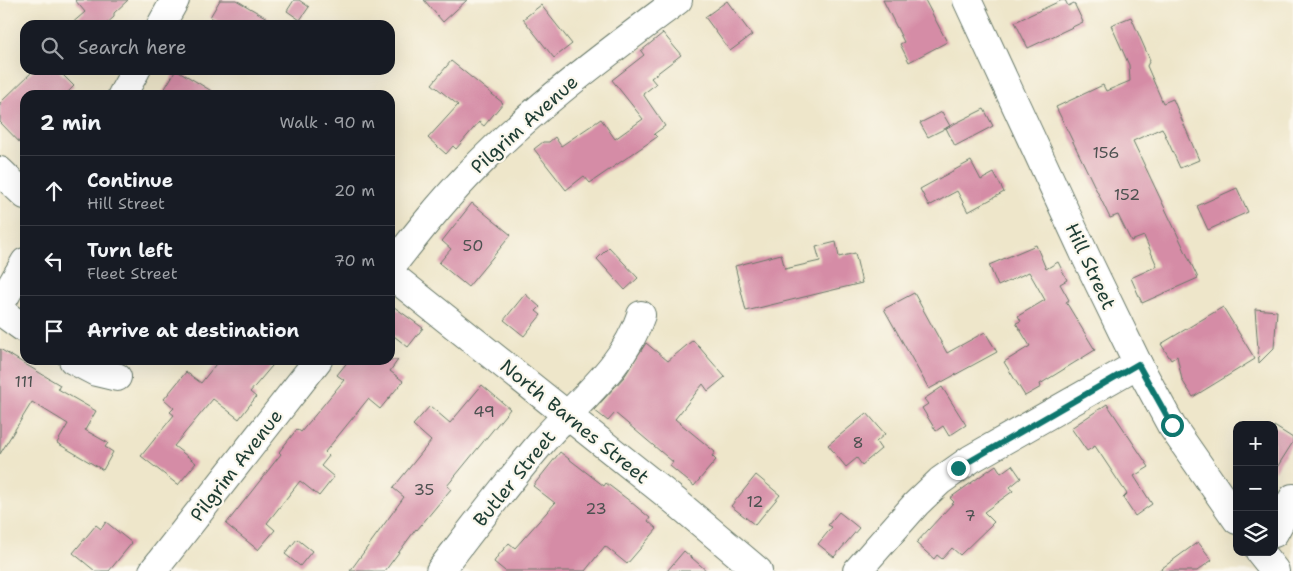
<!DOCTYPE html>
<meta charset="utf-8">
<style>
:root{--surface:#171b24;--page:#242831;--text:#f1f3f6;--muted:#9ea1a6;--line:#363941}
body{margin:0;font-family:"Shantell Sans",sans-serif;background:var(--page);color:var(--text)}
.controls{position:absolute;right:15px;bottom:15px;display:grid;overflow:hidden;border-radius:10px;box-shadow:0 5px 20px #0002}
.controls button{width:45px;height:45px;display:grid;place-items:center;padding:0;border:0;border-bottom:1px solid var(--line);background:var(--surface);color:var(--text);font:25px sans-serif}
.stop{position:absolute;width:15px;height:15px;margin:-11px;border:4px solid #0f766e;border-radius:50%;background:#fff}
.stop.end{background:#0f766e;border-color:#fff;box-shadow:0 1px 5px #0008}
.list{margin:0;padding:0;list-style:none}
h2{display:flex;justify-content:space-between;align-items:center;height:65px;margin:0;padding:0 20px;font-size:21px}
h2 small{font-size:16px;font-weight:400;color:var(--muted)}
.list li{display:grid;grid-template-columns:32px 1fr auto;gap:15px;align-items:center;box-sizing:border-box;height:70px;padding:0 20px;border-top:1px solid var(--line)}
.list b{display:block;font-size:19px;white-space:nowrap}
.list p{margin:0;font-size:16px;white-space:nowrap;color:var(--muted)}
.list em{font-size:16px;font-style:normal;color:var(--muted)}
.icon{flex:none;width:28px;height:28px;fill:none;stroke:currentColor;stroke-width:2;stroke-linecap:round;stroke-linejoin:round}
.map{position:relative;flex:none;width:1293px;height:571px;overflow:hidden}
.search{position:absolute;background:var(--surface);box-shadow:0 5px 20px #0002;left:20px;top:20px;width:375px;height:55px;display:flex;align-items:center;gap:12px;box-sizing:border-box;padding:0 18px;border-radius:15px;color:var(--muted);font-size:19px}
.panel{position:absolute;background:var(--surface);box-shadow:0 5px 20px #0002;left:20px;top:90px;width:375px;height:275px;border-radius:15px}
.map>svg:first-child{display:block}
</style>
<div class="map">
<svg width="1293" height="571" viewBox="0 0 1293 571">
<rect width="100%" height="100%" fill="#fbf7ec"/>
<filter id="ink" filterUnits="userSpaceOnUse"><feTurbulence type="fractalNoise" baseFrequency=".02" numOctaves="2"/><feDisplacementMap in="SourceGraphic" scale="10" xChannelSelector="R" yChannelSelector="G"/><feConvolveMatrix kernelMatrix="1 2 1 2 8 2 1 2 1" color-interpolation-filters="sRGB"/></filter>
<filter id="wash" filterUnits="userSpaceOnUse"><feTurbulence type="fractalNoise" baseFrequency=".0096" numOctaves="4" result="noise"/><feDisplacementMap in="SourceGraphic" scale="20" xChannelSelector="R" yChannelSelector="G"/><feGaussianBlur stdDeviation="1.12" result="paint"/><feColorMatrix in="noise" values="0 0 0 0 0 0 0 0 0 0 0 0 0 0 0 0 0 1.4 0 .05"/><feComposite in="paint" operator="in"/></filter>
<g filter="url(#wash)">
<rect width="100%" height="100%" fill="#eee6ca"/>
<g id="blocks">
<g fill="#d58ca6">
<path d="M75 0H128L114 13V17L105 25H70L85 12Z"/>
<path d="M220 0H236L279 25H224L210 17Z"/>
<path d="M294 0H299L309 7 300 20 287 11Z"/>
<path d="M424 0H467L443 22Z"/>
<path d="M883 0H925L947 42 909 62 900 44 904 42Z"/>
<path d="M1062 0H1065L1068 6 1074 3 1083 22 1028 48 1015 22Z"/>
<path d="M727 1 752 35 730 51 705 17Z"/>
<path d="M541 5 572 44 554 58 523 19Z"/>
<path d="M1131 17 1150 60 1147 66 1163 103 1173 99 1199 160 1180 168 1162 128 1133 141 1198 278 1142 303 1131 278 1157 266 1144 236 1131 241 1118 215 1110 218 1056 107 1103 85 1106 91 1130 81 1129 65 1111 25Z"/>
<path d="M663 33 681 55 651 78 656 84 643 94 665 126 654 134 657 137 590 183 584 176 566 190 534 149 543 142H549L555 137 561 146 601 119 615 139 643 119 612 80 644 55 641 51Z"/>
<path d="M451 61 503 103 484 126 479 122 456 149 453 146 446 154 428 138 458 105 432 84Z"/>
<path d="M34 70H58L74 86 65 95H25V148L0 122V103Z"/>
<path d="M176 70H177L218 95H161Z"/>
<path d="M984 109 993 126 955 146 946 128Z"/>
<path d="M942 112 950 126 928 137 920 123Z"/>
<path d="M971 161 981 180 994 173 1004 192 968 212 957 191 929 206 920 189Z"/>
<path d="M1237 188 1248 212 1208 230 1197 206Z"/>
<path d="M472 203 511 235 468 287 439 263 451 249 442 241Z"/>
<path d="M836 242 839 257 855 253 862 283 746 311 735 266 781 254 785 269 820 261 816 247Z"/>
<path d="M1036 245 1046 269 1058 262 1067 280 1060 284 1069 300 1066 302 1095 350 1040 384 1041 387 1025 396 1004 362 1030 346 1016 323 1021 321 1018 316 1045 300 1029 272 998 286 989 265Z"/>
<path d="M609 247 638 278 625 290 597 259Z"/>
<path d="M914 293 947 353 985 332 997 352 929 389 884 309Z"/>
<path d="M525 294 540 307 536 311 541 315 524 336 504 320Z"/>
<path d="M390 304 423 328 408 347 390 333Z"/>
<path d="M1223 307 1255 359 1193 397 1182 380 1177 356 1171 360 1161 344Z"/>
<path d="M1255 309 1277 311 1274 348 1259 363Z"/>
<path d="M693 340 725 377 708 391 703 384 675 419 715 452 712 456 716 460 694 486 670 466 673 462 615 413 608 421 594 410 624 377 646 343 668 361Z"/>
<path d="M0 349 60 385 58 389 96 411 85 430 108 443 105 447 113 452 103 470 57 443 68 424 32 402 0 454Z"/>
<path d="M219 360H277L250 392 256 397 239 419 213 399 174 446 196 463 178 485 141 456 174 415 170 412 174 408 164 399 186 372 201 383Z"/>
<path d="M349 360H398L390 371 403 381 380 409 368 399 325 452 329 456 321 466 334 477 319 496 300 481 267 523 275 530 258 550 226 524 281 454 279 452 297 429 301 432 344 380 337 375Z"/>
<path d="M482 385 510 409 447 486 451 489 417 530 416 529 385 571H350L404 497 393 488 431 441 413 425 430 406 450 423Z"/>
<path d="M942 387 966 425 949 436 943 426 936 431 922 408 928 404 924 399Z"/>
<path d="M1107 404 1149 467 1134 476 1152 504 1135 516 1123 498 1127 494 1095 446 1087 451 1071 428Z"/>
<path d="M867 413 885 434 876 442 881 449 862 465 857 458 846 467 828 445Z"/>
<path d="M1274 426 1293 438V442L1274 472Z"/>
<path d="M560 452 604 486 606 483 631 502 650 518 648 521 657 529 627 564 605 546 585 571H505L494 562 497 557 509 543 515 548 555 503 533 486Z"/>
<path d="M996 465 1001 473 1012 465 1021 478 1010 487 1013 491 984 512 994 522 960 555 952 548 942 559 937 555 934 559 916 543 954 502 950 498Z"/>
<path d="M756 475 780 495 755 525 731 506Z"/>
<path d="M839 512 859 528 834 557 818 544 832 527 828 525Z"/>
<path d="M106 522 132 543 109 571H95L73 553 96 525 101 529Z"/>
<path d="M297 539 312 551 300 566 285 554Z"/>
<path d="M1198 542 1212 560 1197 571H1158Z"/>
<path d="M684 551 707 571H667Z"/>
</g>
</g>
</g>
<g filter="url(#ink)">
<use href="#blocks" fill-opacity="0" stroke="#677868" stroke-width="1"/>
<g fill="none" stroke-linecap="round" stroke-linejoin="round">
<defs>
<g id="minor">
<path d="M967 0 1087 259 1138 364 1171 425 1237 520"/>
<path d="M161 25 175 0"/>
<path d="M122 95 136 70"/>
<path d="M0 171 25 195"/>
<path d="M390 268C415 236 440 204 468 175 531 109 605 55 678 0"/>
<path d="M390 274 675 501 758 571"/>
<path d="M0 305 25 262"/>
<path d="M0 311 25 329"/>
<path d="M73 360 96 372 117 377"/>
<path d="M1274 533 1293 498"/>
<path d="M1260 552 1275 571"/>
<path d="M153 571 318 360"/>
<path d="M440 571C473 528 506 484 541 443 576 402 624 368 641 315"/>
<path d="M857 571 916 504 940 481 971 459 1138 364"/>
</g>
</defs>
<use href="#minor" stroke="#677868" stroke-width="30"/>
<use href="#minor" stroke="#fff" stroke-width="28"/>
</g>
</g>
<g fill="none" stroke-linecap="round" stroke-linejoin="round" filter="url(#ink)">
<path stroke="#0f766e" stroke-width="6" d="M958 468 1138 364 1172 425"/>
</g>
<g text-anchor="middle" stroke-width="4.5" stroke-linejoin="round" paint-order="stroke">
<g font-size="16" fill="#4c5150">
<text x="1106" y="158">156</text>
<text x="1127" y="200">152</text>
<text x="473" y="251">50</text>
<text x="24" y="387">111</text>
<text x="484" y="417">49</text>
<text x="858" y="448">8</text>
<text x="424" y="495">35</text>
<text x="755" y="507">12</text>
<text x="596" y="514">23</text>
<text x="970" y="521">7</text>
</g>
<g font-size="19" fill="#1f3d34" stroke="#fbf7ec">
<text transform="translate(524 124) rotate(-42)" y="7">Pilgrim Avenue</text>
<text transform="translate(1091 266) rotate(65)" y="7">Hill Street</text>
<text transform="translate(575 421) rotate(39)" y="7">North Barnes Street</text>
<text transform="translate(236 465) rotate(-52)" y="7">Pilgrim Avenue</text>
<text transform="translate(514 478) rotate(-51)" y="7">Butler Street</text>
</g>
</g>
</svg>
<div class="controls">
<button>+</button>
<button>−</button>
<button><svg class="icon" aria-label="layers" viewBox="0 0 24 24"><path d="M12 4l9 5-9 5-9-5zM3 14l9 5 9-5"/></svg></button>
</div>
<div class="stop" style="left:1172px;top:425px"></div>
<div class="stop end" style="left:958px;top:468px"></div>
<div class="search"><svg class="icon" aria-label="search" viewBox="0 0 24 24"><circle cx="10" cy="10" r="6"/><path d="M15 15l6 6"/></svg>Search here</div>
<section class="panel">
<h2>2 min<small>Walk · 90 m</small></h2>
<ul class="list">
<li><svg class="icon" aria-label="ahead" viewBox="0 0 24 24"><path d="M12 20V5M6 11l6-6 6 6"/></svg><div><b>Continue</b><p>Hill Street</p></div><em>20 m</em></li>
<li><svg class="icon" aria-label="left" viewBox="0 0 24 24"><path d="M17 20v-9H6M10 6l-5 5 5 5"/></svg><div><b>Turn left</b><p>Fleet Street</p></div><em>70 m</em></li>
<li><svg class="icon" aria-label="arrive" viewBox="0 0 24 24"><path d="M6 21V4h12l-3 4 3 4H6"/></svg><div><b>Arrive at destination</b></div></li>
</ul>
</section>
</div>
